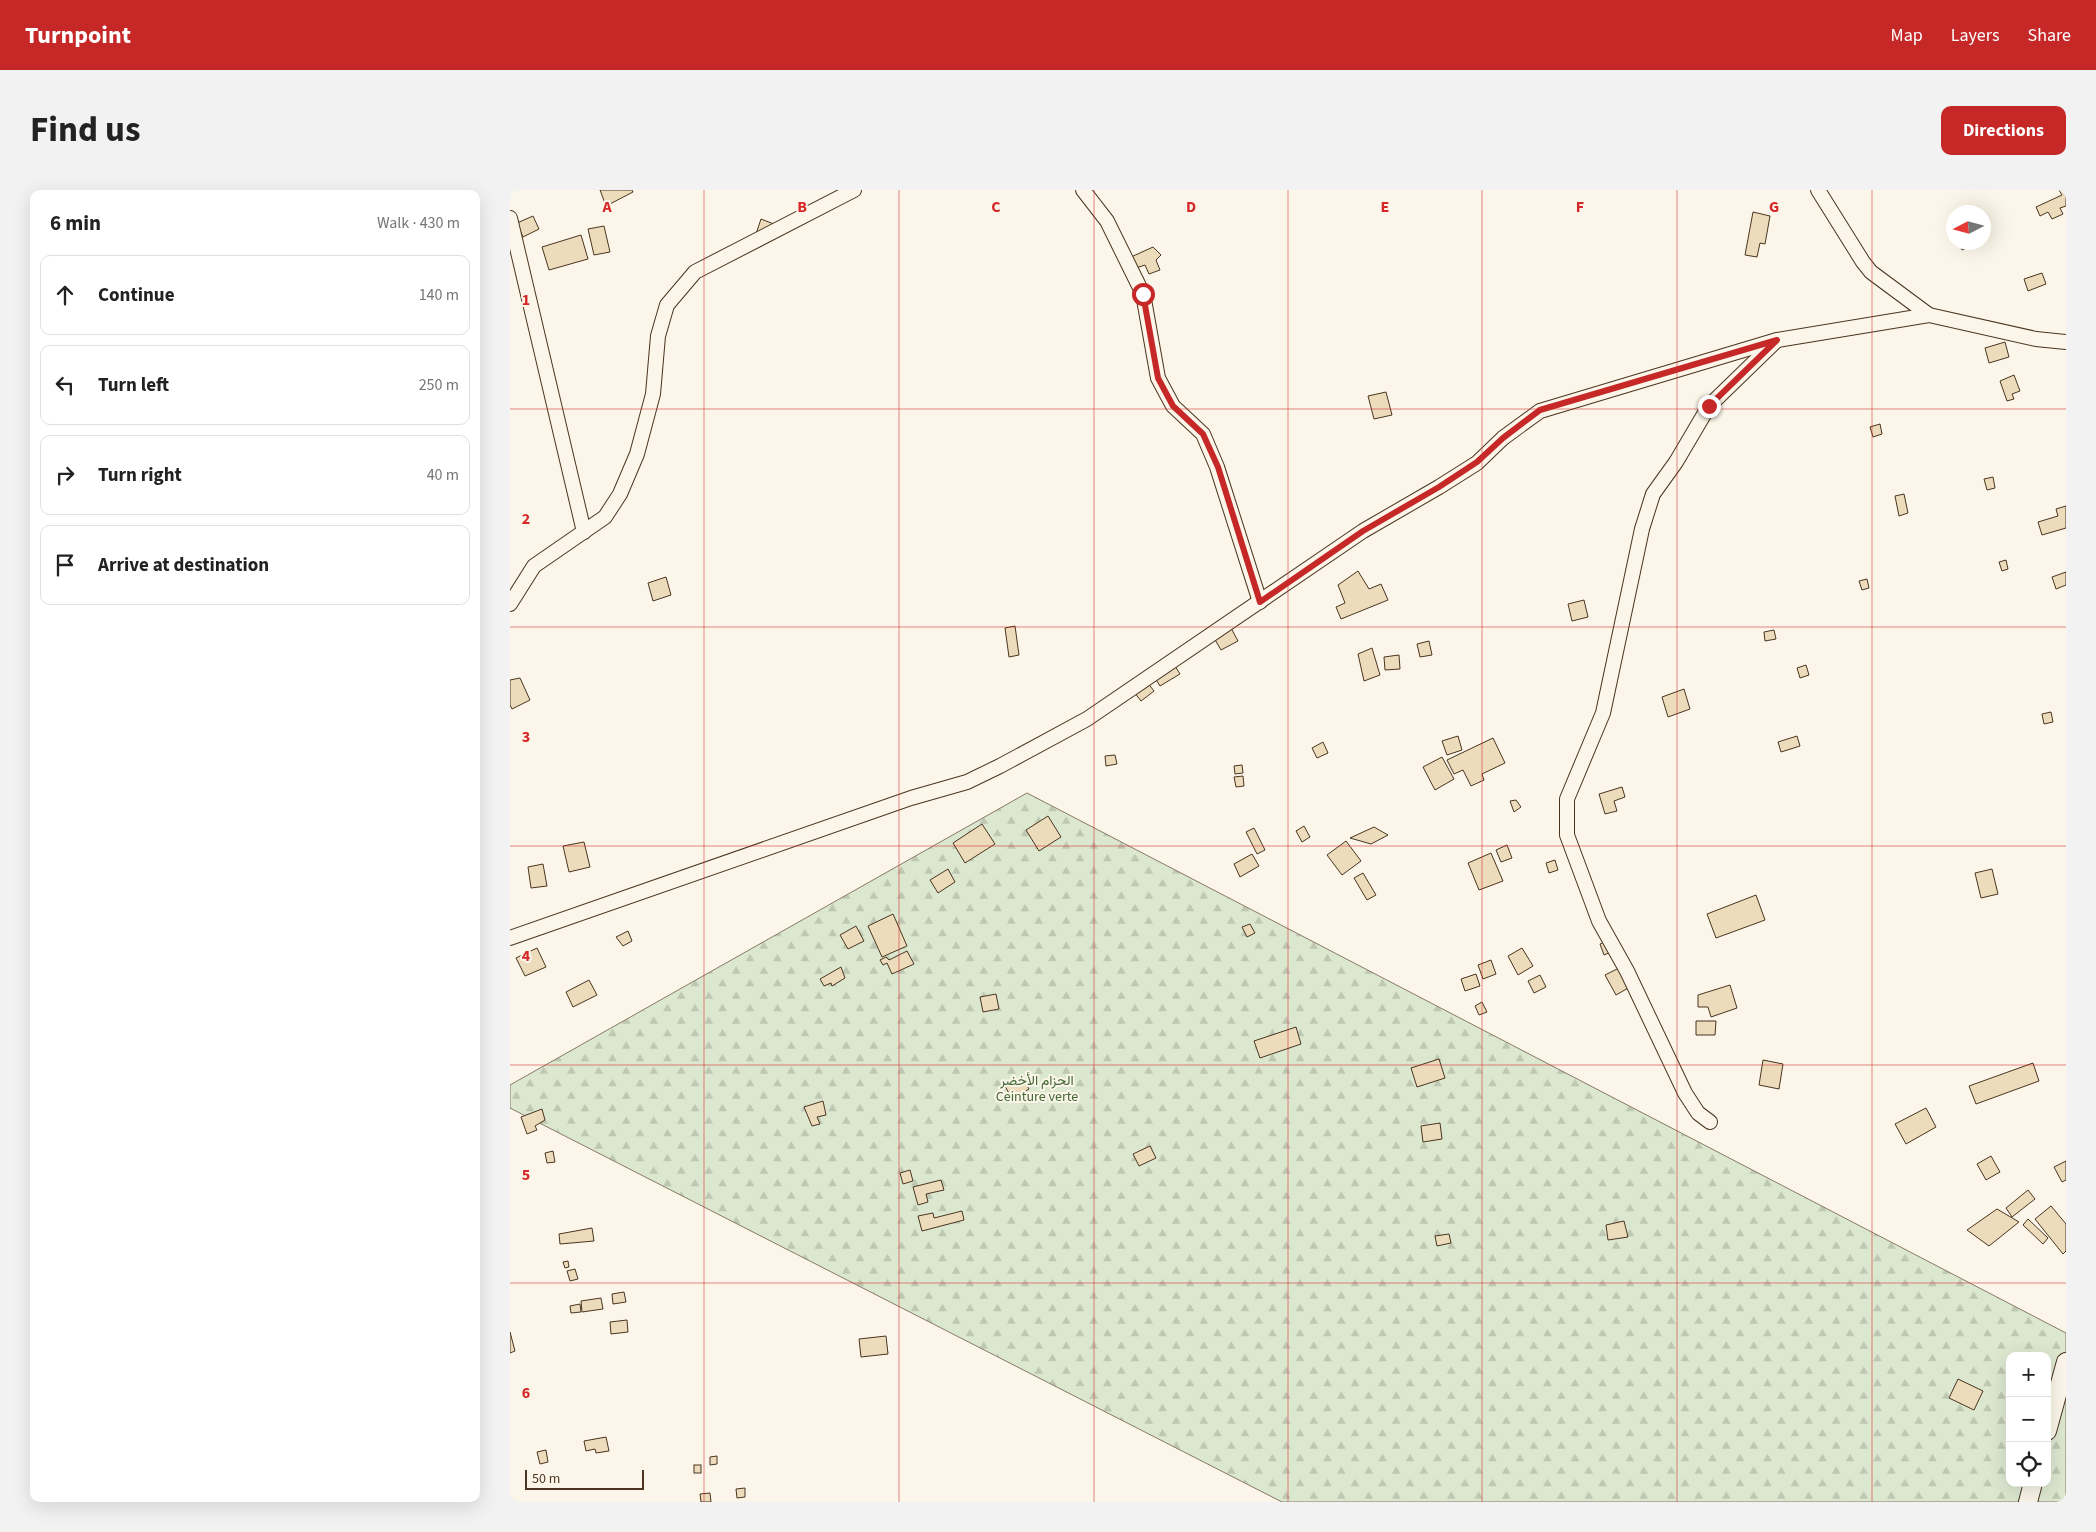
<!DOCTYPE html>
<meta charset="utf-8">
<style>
:root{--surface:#fff;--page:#f2f2f2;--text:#222;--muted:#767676;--line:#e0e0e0;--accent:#c62828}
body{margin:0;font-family:"Source Sans 3",Vazirmatn,sans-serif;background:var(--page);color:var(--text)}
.controls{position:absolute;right:15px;bottom:15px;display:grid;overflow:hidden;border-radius:10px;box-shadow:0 5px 20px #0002}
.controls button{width:45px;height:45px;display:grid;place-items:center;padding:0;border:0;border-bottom:1px solid var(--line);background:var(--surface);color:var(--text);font:25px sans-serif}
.compass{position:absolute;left:1436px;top:15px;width:45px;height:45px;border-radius:50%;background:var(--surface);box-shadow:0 5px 20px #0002;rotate:264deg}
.scale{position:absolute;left:15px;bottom:12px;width:119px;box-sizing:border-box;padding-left:5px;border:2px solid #4a3520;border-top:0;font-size:14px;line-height:18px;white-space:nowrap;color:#4a3520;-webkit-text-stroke:4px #fbf6e9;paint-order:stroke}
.stop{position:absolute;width:15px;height:15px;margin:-11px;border:4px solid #c62828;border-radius:50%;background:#fff}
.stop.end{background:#c62828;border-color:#fff;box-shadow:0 1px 5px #0008}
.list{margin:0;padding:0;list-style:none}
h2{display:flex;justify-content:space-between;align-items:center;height:65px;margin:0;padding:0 20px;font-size:21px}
h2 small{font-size:16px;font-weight:400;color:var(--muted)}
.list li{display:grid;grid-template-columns:32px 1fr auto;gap:15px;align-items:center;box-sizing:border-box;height:80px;margin:0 10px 10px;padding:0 10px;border:1px solid var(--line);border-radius:10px}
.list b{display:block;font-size:19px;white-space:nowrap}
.list em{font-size:16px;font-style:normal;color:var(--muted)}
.icon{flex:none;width:28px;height:28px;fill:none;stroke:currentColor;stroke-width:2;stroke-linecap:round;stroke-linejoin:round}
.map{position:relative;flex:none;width:1556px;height:1312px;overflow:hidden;border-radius:10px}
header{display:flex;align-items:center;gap:30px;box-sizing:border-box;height:70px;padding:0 25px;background:var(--accent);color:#fff}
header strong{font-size:24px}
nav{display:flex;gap:28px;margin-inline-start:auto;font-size:18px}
.intro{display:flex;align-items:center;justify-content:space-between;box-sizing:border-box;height:120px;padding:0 30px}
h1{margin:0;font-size:35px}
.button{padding:12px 22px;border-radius:10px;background:var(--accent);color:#fff;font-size:18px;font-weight:700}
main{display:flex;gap:30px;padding:0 30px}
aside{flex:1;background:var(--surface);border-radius:10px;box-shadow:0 5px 20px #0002}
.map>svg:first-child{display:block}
</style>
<header>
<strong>Turnpoint</strong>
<nav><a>Map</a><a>Layers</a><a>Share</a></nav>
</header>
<div class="intro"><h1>Find us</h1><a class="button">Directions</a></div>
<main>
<aside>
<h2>6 min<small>Walk · 430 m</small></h2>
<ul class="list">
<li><svg class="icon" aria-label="ahead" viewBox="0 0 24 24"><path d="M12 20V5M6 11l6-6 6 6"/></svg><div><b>Continue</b></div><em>140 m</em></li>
<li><svg class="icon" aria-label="left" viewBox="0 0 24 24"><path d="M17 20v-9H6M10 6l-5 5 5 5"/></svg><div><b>Turn left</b></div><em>250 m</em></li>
<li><svg class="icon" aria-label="right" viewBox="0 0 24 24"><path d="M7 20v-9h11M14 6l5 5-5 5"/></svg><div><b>Turn right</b></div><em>40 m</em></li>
<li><svg class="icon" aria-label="arrive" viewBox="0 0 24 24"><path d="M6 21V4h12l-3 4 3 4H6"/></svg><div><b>Arrive at destination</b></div></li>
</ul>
</aside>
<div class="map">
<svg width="1556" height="1312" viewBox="0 0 1556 1312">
<defs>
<pattern id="forest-firs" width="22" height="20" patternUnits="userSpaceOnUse" patternTransform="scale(1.25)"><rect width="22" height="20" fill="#dce7d0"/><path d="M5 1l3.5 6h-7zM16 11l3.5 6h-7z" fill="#bec7b2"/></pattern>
</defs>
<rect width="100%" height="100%" fill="#fbf6e9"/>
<path fill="url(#forest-firs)" stroke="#887966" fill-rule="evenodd" d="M517 603 1556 1143V1312H772L0 918V895ZM1500 1166H1537V1293H1500Z"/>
<g fill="#ecdcbc" stroke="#4a3520">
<path d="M90 0H122L123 2 96 16Z"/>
<path d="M1549 0H1556V16L1550 18 1553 24 1542 29 1538 22 1530 26 1526 17 1552 5Z"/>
<path d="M1243 22 1260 26 1255 54 1250 53 1247 67 1235 65Z"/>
<path d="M23 26 29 39 13 47 7 33Z"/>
<path d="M251 29 269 36 246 44Z"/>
<path d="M94 36 100 62 84 65 78 39Z"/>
<path d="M71 45 78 69 39 80 32 57Z"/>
<path d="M1449 52H1464V56L1452 60Z"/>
<path d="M643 57 651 65 646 70 650 80 639 84 635 75 626 78 621 67Z"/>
<path d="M1532 83 1536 94 1518 101 1514 89Z"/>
<path d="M1495 152 1499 167 1479 173 1475 158Z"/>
<path d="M1504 185 1510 201 1502 204 1504 209 1497 211 1490 191Z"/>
<path d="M876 202 882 225 864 229 858 206Z"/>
<path d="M1370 234 1372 244 1363 247 1360 237Z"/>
<path d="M1483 287 1485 298 1477 300 1474 289Z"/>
<path d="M1394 304 1398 323 1389 326 1385 306Z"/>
<path d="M1556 316V338L1532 345 1528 332 1548 326 1546 319Z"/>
<path d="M1496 370 1498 379 1492 381 1489 372Z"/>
<path d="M848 381 859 399 871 394 878 410 831 429 826 417 835 413 828 395Z"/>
<path d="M1556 382V395L1546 399 1542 387Z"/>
<path d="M156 387 161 405 143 411 138 393Z"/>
<path d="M1357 389 1359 398 1352 400 1349 391Z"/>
<path d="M1074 410 1078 427 1062 431 1058 414Z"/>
<path d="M505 436 509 465 499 467 495 438Z"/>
<path d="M721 438 728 451 711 460 704 448Z"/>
<path d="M1264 440 1266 449 1255 451 1254 442Z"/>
<path d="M919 451 922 465 910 467 907 454Z"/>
<path d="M862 458 870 485 854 491 848 464Z"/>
<path d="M889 465 890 479 875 480 874 467Z"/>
<path d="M1296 475 1299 485 1290 488 1287 478Z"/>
<path d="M665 476 670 484 650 496 645 488Z"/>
<path d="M10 488 20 510 2 519 0 515V490Z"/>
<path d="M637 492 644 501 631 511 624 502Z"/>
<path d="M1174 499 1180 519 1158 527 1152 507Z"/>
<path d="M1541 522 1543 532 1534 534 1532 524Z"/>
<path d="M948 546 952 560 937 565 932 551Z"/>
<path d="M1287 546 1290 556 1271 562 1268 552Z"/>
<path d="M983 548 995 573 972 584 974 590 961 596 953 580 944 584 937 570Z"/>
<path d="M813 552 818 563 807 568 802 558Z"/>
<path d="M605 565 607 574 596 576 595 566Z"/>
<path d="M932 567 944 589 925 600 913 577Z"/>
<path d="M732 575 733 583 725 584 724 576Z"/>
<path d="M733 586 734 596 726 597 724 587Z"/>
<path d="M1112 597 1115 607 1104 611 1107 621 1095 624 1089 604Z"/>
<path d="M1006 610 1011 617 1004 622 1000 611Z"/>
<path d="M538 626 551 647 529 661 516 640Z"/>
<path d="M472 634 485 654 455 673 443 653Z"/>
<path d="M794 636 800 647 792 652 786 641Z"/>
<path d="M864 637 878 645 861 654 840 648Z"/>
<path d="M744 638 755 660 747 664 736 642Z"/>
<path d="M836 651 851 671 832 685 817 665Z"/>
<path d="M74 652 80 677 59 682 53 656Z"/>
<path d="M997 655 1002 668 991 672 986 660Z"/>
<path d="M981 663 993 691 969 700 958 673Z"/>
<path d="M742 664 749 676 730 687 724 674Z"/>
<path d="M1045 670 1048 680 1039 683 1036 673Z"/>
<path d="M33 674 37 696 21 698 18 677Z"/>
<path d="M438 679 445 692 428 703 420 690Z"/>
<path d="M1482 679 1488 704 1471 708 1465 683Z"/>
<path d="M853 683 866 705 857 710 844 688Z"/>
<path d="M1246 705 1255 730 1206 748 1197 724Z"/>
<path d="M383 724 397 756 372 767 358 736Z"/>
<path d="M740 734 745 743 737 747 732 737Z"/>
<path d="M346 736 354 751 338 759 330 745Z"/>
<path d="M118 741 122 751 113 756 106 747Z"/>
<path d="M1097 751 1101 762 1094 765 1090 754Z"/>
<path d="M27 758 36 777 15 786 6 768Z"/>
<path d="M1012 758 1023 776 1008 785 998 766Z"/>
<path d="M397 761 404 774 382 784 377 773 373 775 370 770 376 767 379 770Z"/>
<path d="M981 770 986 784 973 789 968 775Z"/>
<path d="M331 777 335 788 322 796 321 793 314 796 310 789Z"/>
<path d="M1109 778 1120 797 1106 805 1095 785Z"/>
<path d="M966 784 970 796 955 801 951 789Z"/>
<path d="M1030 785 1036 797 1024 803 1018 791Z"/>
<path d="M79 790 87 805 63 817 56 802Z"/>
<path d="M1220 795 1227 818 1201 827 1198 817H1188V805Z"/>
<path d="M486 804 489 819 473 822 470 807Z"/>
<path d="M972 812 977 822 969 825 965 816Z"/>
<path d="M1186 831H1206L1205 845H1186Z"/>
<path d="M786 837 791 854 750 868 744 851Z"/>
<path d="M929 869 935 888 907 897 901 878Z"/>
<path d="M1253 870 1273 874 1269 899 1249 895Z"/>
<path d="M1523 873 1529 891 1466 914 1459 896Z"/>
<path d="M512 887 519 899 502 909 495 896Z"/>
<path d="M313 911 316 925 307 927 310 934 302 936 294 917Z"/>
<path d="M1416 918 1426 937 1396 954 1385 934Z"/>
<path d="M32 919 35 930 25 936 27 940 17 944 11 927Z"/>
<path d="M930 933 932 949 913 952 911 936Z"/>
<path d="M640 956 646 968 629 976 623 964Z"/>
<path d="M43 961 45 972 37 973 35 963Z"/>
<path d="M1481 966 1490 982 1476 990 1467 974Z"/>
<path d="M1556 971V990L1552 992 1544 977Z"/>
<path d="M400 980 403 991 393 994 390 983Z"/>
<path d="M431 990 434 1000 416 1004 418 1012 408 1015 403 997Z"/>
<path d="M1518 1000 1525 1009 1502 1027 1496 1018Z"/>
<path d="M1541 1016 1556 1034V1061L1553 1064 1525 1029Z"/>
<path d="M1487 1019 1509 1032 1479 1056 1457 1040Z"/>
<path d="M452 1021 454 1030 412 1041 408 1026 423 1023 424 1028Z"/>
<path d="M1518 1029 1538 1048 1533 1054 1513 1035Z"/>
<path d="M1114 1031 1118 1047 1098 1050 1096 1035Z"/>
<path d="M82 1038 84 1051 50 1054 49 1044Z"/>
<path d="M939 1044 941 1053 927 1056 925 1046Z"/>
<path d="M58 1071 59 1077 55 1078 53 1072Z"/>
<path d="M65 1079 68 1089 60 1091 57 1081Z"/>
<path d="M114 1102 116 1112 103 1114 102 1104Z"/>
<path d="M91 1108 93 1119 72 1122 71 1111Z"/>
<path d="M70 1114 71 1122 61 1123 60 1116Z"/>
<path d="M117 1130 118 1142 101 1144 100 1132Z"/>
<path d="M0 1142 5 1161 0 1163Z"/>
<path d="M376 1146 378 1164 351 1167 349 1149Z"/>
<path d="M1448 1189 1473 1201 1464 1220 1439 1208Z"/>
<path d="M96 1247 99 1261 86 1263 85 1259 76 1261 74 1251Z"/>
<path d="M36 1260 38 1272 30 1274 27 1262Z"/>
<path d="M207 1266V1274L200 1275V1267Z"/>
<rect x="184" y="1275" width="7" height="8"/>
<path d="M235 1298V1307L227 1308 226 1299Z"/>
<path d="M200 1303 201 1312H191L190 1304Z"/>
</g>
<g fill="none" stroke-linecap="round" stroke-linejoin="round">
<defs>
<g id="minor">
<path d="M573 0 597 31 633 104 648 188 663 216 693 244 707 277 750 412"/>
<path d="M1308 0 1353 72 1361 82 1419 125"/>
<path d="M0 28 74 342"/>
<path d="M0 414 24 376 95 327 110 304 127 264 143 204 148 146 157 115 185 82 344 0"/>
<path d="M0 748 401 608 457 592 490 576 577 529 853 341 929 297 967 273 993 248 1030 221 1267 150 1419 125 1526 149 1556 152"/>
<path d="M1200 932 1188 923 1175 903 1117 781 1089 731 1057 645V609L1093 523 1132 339 1143 304 1166 272 1199 216 1265 152"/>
</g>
<g id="tertiary">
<path d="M1537 1241 1556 1172"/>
<path d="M1518 1312 1523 1293"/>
</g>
</defs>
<use href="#minor" stroke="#4a3520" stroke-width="16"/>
<use href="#tertiary" stroke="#4a3520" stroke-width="20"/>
<use href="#minor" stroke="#fbf6e9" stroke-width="14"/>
<use href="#tertiary" stroke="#fbf6e9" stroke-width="18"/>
</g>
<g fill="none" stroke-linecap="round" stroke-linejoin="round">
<path stroke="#c62828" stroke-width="6" d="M633 104 648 188 663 216 693 244 708 277 750 412 853 341 929 297 967 272 993 248 1030 220 1267 150 1199 216"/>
</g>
<path fill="none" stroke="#d62828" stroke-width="1" stroke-opacity="0.55" d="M194 0V1312M389 0V1312M584 0V1312M778 0V1312M972 0V1312M1167 0V1312M1362 0V1312M0 219H1556M0 437H1556M0 656H1556M0 875H1556M0 1093H1556"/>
<g text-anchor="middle" stroke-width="4" stroke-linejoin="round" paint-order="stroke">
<g font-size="14" fill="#436837" stroke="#fbf6e9">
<text x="527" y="895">الحزام الأخضر<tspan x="527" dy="16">Ceinture verte</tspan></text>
</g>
</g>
<g font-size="16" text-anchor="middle" font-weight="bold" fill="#d62828" stroke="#fbf6e9" stroke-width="4" stroke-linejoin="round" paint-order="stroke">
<text x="97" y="22">A</text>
<text x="292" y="22">B</text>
<text x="486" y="22">C</text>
<text x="681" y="22">D</text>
<text x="875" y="22">E</text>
<text x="1070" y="22">F</text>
<text x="1264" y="22">G</text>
<text x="16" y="115">1</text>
<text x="16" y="334">2</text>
<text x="16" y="552">3</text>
<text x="16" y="771">4</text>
<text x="16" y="990">5</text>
<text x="16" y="1208">6</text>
</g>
</svg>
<div class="controls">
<button>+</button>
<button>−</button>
<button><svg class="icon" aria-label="locate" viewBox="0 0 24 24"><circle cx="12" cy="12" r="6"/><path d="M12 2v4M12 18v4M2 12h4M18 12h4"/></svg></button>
</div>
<svg class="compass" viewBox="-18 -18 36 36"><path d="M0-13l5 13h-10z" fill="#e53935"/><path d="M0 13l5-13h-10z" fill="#767676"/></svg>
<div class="scale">50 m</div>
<div class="stop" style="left:633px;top:104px"></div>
<div class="stop end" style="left:1199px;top:216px"></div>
</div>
</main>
